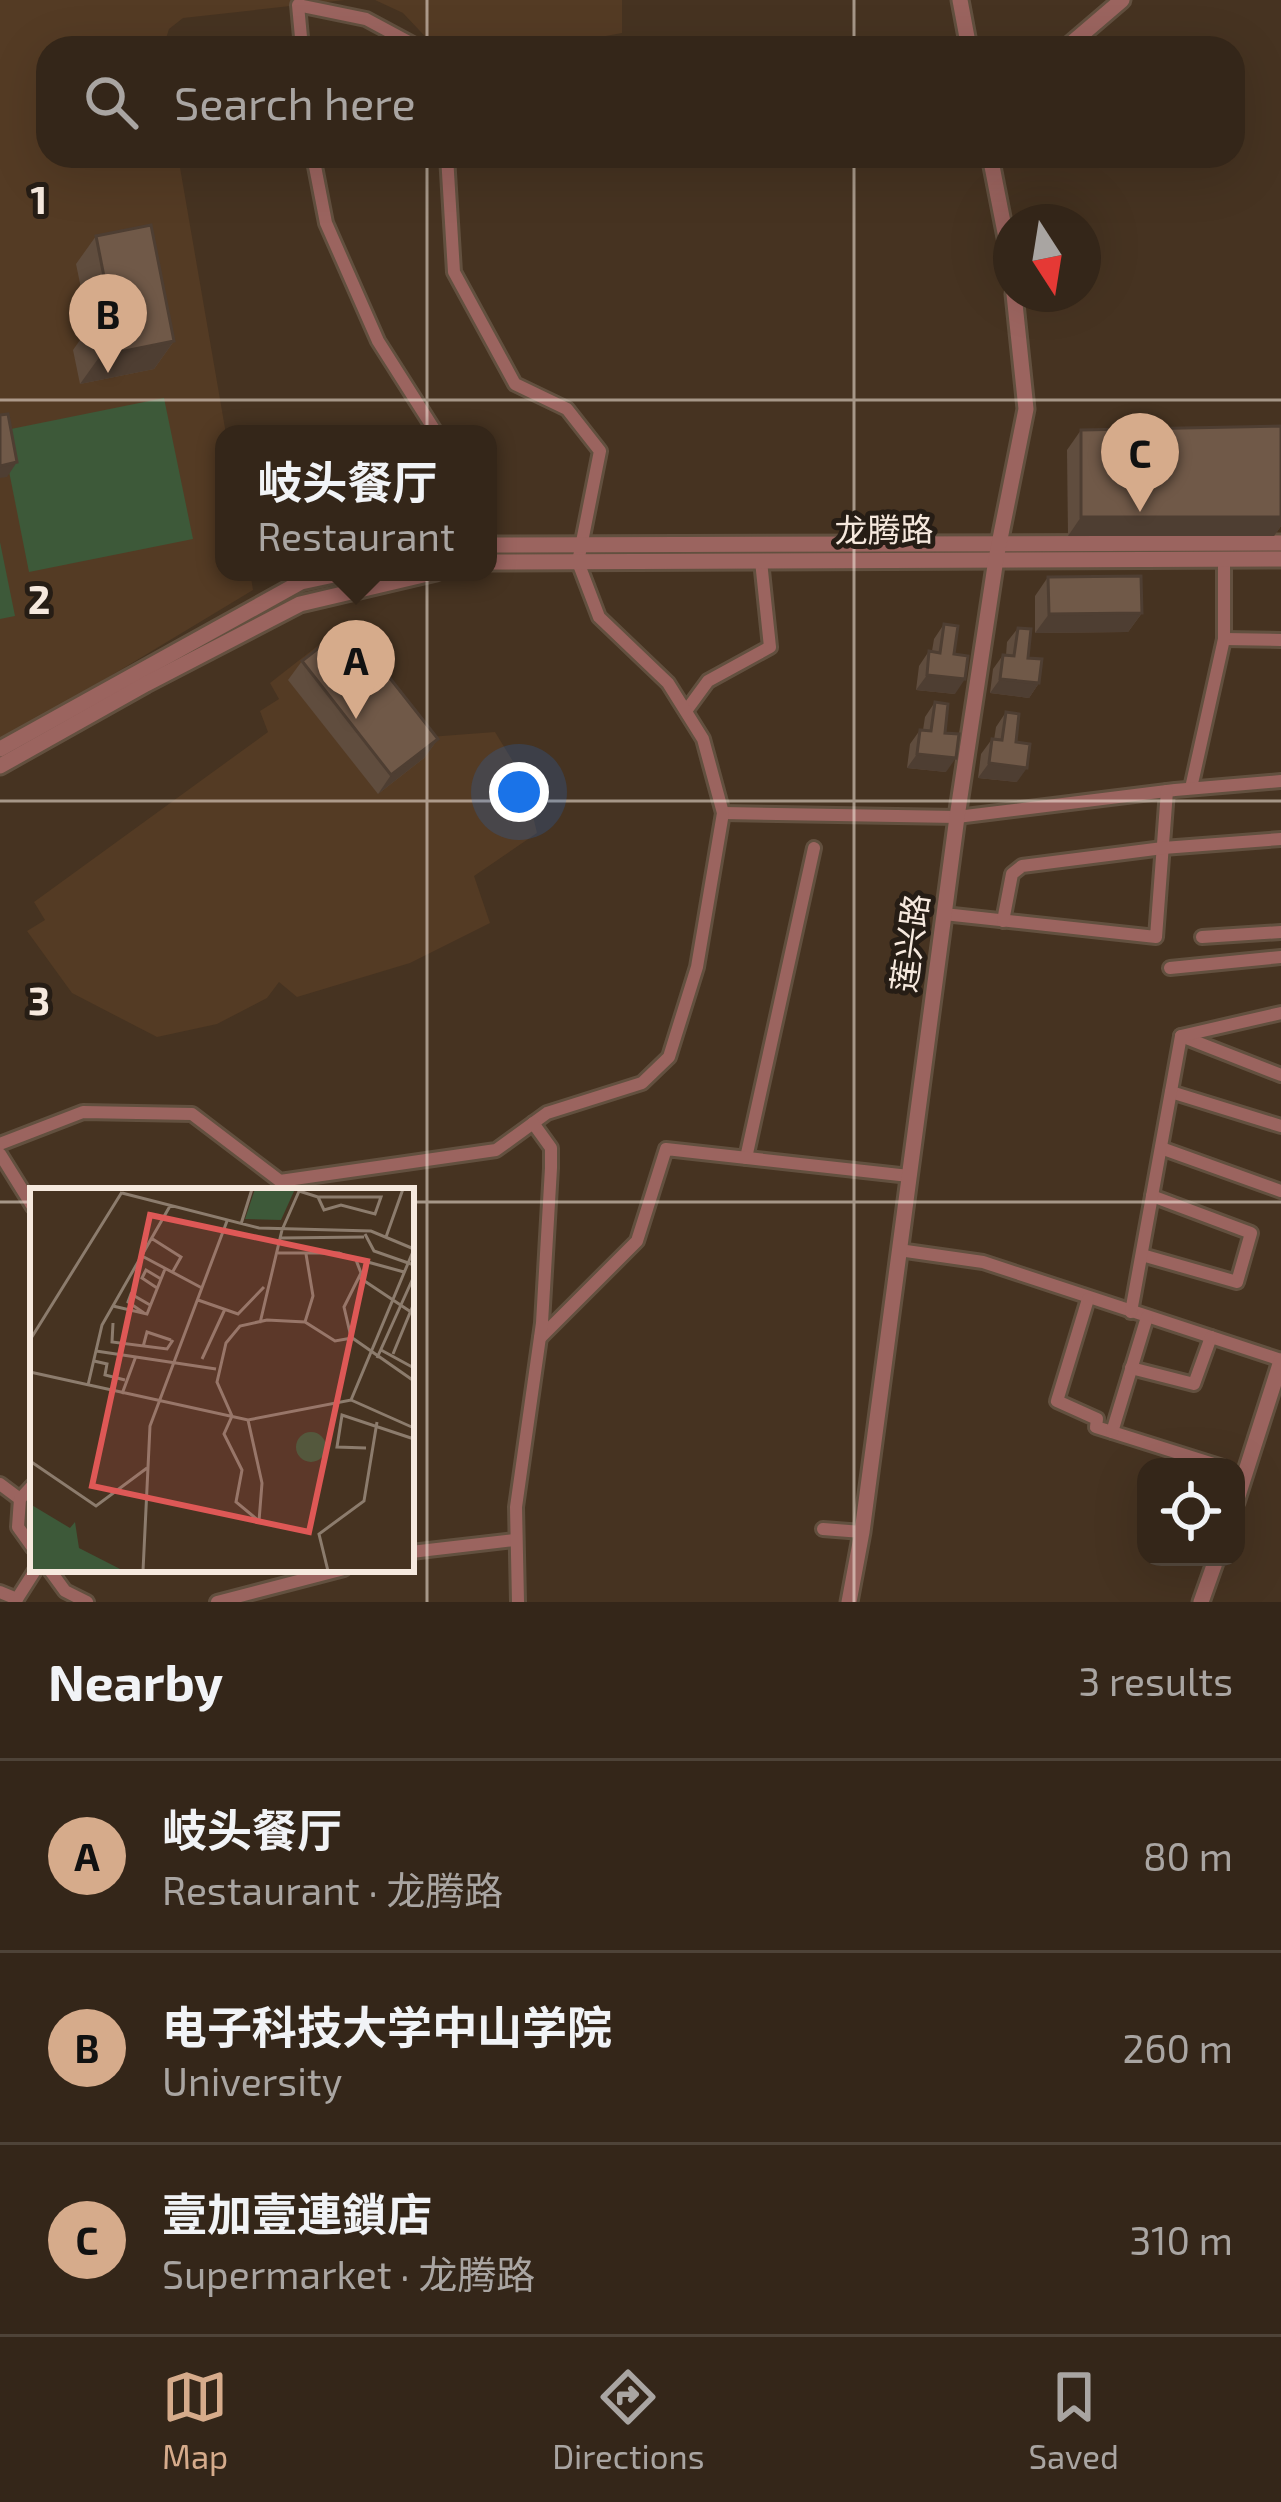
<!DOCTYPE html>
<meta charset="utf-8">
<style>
:root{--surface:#342619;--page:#3c2e22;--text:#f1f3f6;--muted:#a9a5a2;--line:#4e4338;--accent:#d6ab8b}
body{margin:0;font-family:"Exo 2","Noto Sans SC",sans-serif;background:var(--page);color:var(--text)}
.controls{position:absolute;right:36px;bottom:36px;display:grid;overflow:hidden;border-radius:24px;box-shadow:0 12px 48px #0002}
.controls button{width:108px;height:108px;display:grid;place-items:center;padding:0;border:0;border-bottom:3px solid var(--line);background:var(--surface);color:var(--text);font:60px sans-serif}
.compass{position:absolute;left:993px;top:204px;width:108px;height:108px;border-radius:50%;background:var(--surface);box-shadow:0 12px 48px #0002;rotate:168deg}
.you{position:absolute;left:519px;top:792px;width:42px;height:42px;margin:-30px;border:9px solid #fff;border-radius:50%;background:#1a73e8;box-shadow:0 0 0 18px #1a73e833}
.badge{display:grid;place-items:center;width:78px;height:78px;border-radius:50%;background:var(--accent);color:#111;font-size:39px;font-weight:700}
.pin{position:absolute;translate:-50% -99px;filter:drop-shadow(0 3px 6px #0008)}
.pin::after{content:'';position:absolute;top:63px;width:42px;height:36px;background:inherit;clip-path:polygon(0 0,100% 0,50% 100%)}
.popup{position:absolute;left:215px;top:425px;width:282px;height:156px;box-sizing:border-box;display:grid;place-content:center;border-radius:24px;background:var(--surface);filter:drop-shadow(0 3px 9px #0005);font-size:39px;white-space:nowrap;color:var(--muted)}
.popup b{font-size:45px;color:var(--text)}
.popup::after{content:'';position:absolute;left:50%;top:100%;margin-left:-24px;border:24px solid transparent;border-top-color:var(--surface)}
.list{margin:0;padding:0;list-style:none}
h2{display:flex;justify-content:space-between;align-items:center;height:156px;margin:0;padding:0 48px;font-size:51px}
h2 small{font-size:39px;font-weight:400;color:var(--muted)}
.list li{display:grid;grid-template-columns:78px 1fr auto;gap:36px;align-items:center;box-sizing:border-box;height:192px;padding:0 48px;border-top:3px solid var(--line)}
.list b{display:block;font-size:45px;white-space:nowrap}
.list p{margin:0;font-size:39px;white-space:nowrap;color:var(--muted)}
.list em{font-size:39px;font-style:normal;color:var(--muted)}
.icon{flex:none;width:66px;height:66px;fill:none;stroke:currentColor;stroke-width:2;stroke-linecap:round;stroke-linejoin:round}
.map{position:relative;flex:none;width:1281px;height:1602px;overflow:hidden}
.search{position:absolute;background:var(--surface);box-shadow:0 12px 48px #0002;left:36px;right:36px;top:36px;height:132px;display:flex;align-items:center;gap:30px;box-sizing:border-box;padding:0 42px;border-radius:36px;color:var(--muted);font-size:45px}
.sheet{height:732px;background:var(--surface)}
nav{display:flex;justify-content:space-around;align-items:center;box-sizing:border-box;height:168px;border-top:3px solid var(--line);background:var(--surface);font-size:33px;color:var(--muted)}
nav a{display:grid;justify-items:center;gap:6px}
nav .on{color:var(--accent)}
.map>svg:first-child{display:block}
</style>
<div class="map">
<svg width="1281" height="1602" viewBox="0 0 1281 1602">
<rect width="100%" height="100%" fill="#463321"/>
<g fill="#543b24">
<path d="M0 0H345L183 18 169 29 163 48H48V156H178L226 434 224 572H250L253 590 79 695 30 733 0 744Z"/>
<path d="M375 0H622V33L541 48H436L403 13Z"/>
<path d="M360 623 393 649 384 690 429 737 495 732 525 781 537 833 474 876 490 923 410 963 297 997 279 982 267 998 217 1024 157 1037 72 993 27 931 45 920 34 902 268 732 260 711 279 699 270 683 325 640Z"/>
</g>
<g fill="#3d5939">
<path d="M164 398 193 539 29 572 1 431Z"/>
<path d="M0 542 15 616 0 619Z"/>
</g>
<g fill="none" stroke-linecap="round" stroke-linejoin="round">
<defs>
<g id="minor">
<path d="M302 48 298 5 366 19 420 48"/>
<path d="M313 156 326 223 378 341 437 434"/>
<path d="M1224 639 1281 640"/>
<path d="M686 711 708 681 770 647 761 561"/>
<path d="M1191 788 1224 639V559"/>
<path d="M723 813 957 817 1175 790 1281 781"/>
<path d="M944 914 1156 937 1167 791"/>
<path d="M1003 921 1012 874 1022 866 1163 848 1281 839"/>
<path d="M1202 937 1281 932"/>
<path d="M1170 968 1281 957"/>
<path d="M1181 1036 1281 1075"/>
<path d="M1171 1092 1281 1126"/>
<path d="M0 1144 83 1112 192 1114 280 1181 496 1150 547 1113 642 1083 669 1057 697 967 723 813 703 739 668 683 599 617 578 562 600 451 567 409 515 384 454 272 447 156"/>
<path d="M1161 1148 1281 1191"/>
<path d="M0 1154 33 1207"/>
<path d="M746 1158 814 848"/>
<path d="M899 1250 983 1262 1281 1360"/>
<path d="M1142 1255 1237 1282 1251 1233 1152 1196"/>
<path d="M1088 1299 1057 1401 1097 1419 1096 1427 1223 1467"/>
<path d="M1131 1312 1181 1036 1281 1013"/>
<path d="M540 1338 637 1241 666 1149 909 1176"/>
<path d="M1131 1368 1194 1384 1211 1337"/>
<path d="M1112 1432 1147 1317"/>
<path d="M0 1484 20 1499"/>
<path d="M33 1485 20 1499 18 1527 33 1548"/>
<path d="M823 1529 862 1532"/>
<path d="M411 1552 514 1540"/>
<path d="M49 1569 65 1591 87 1602"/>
<path d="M0 1592 17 1599"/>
<path d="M15 1602 36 1569"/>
<path d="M217 1602 344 1569"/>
<path d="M518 1602 516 1507 542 1323 551 1168V1148L533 1123"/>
</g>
<g id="tertiary">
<path d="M960 0 969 48"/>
<path d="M1066 48 1122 0"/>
<path d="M990 156 1011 263"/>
<path d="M488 545 1281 543"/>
<path d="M488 562 1281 559"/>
<path d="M0 749 301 582 348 572"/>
<path d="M0 766 146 684 300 604 436 572"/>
<path d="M1236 1502 1281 1361"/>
<path d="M849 1602 862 1532 957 817 996 559 1026 409 1014 294"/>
<path d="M1201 1602 1217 1557"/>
</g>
</defs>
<use href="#minor" stroke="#62503f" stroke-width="18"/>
<use href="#tertiary" stroke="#62503f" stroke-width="21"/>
<use href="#minor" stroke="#9b645f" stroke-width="12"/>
<use href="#tertiary" stroke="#9b645f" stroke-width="15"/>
</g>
<g fill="#604d3e">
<path d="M96 236 174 341 154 369 80 384 73 350 89 327 76 264Z"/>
<path d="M1281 426V526L1274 536H1068L1067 450 1081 430Z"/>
<path d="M1048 577 1142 613 1128 632 1035 633V596Z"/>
<path d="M944 624 955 694 916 690 919 666 929 651H932L934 639Z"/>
<path d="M1018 628 1039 683 1029 698 990 693 993 669 1003 655H1006L1007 642Z"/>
<path d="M302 661 438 739 424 758 378 794 288 680Z"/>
<path d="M935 702 945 733 946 772 907 768 910 744 920 730H923L925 717Z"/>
<path d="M1006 712 1016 742 1017 782 978 778 981 754 992 739 994 740 996 727Z"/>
</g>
<g fill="#4e3e32">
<path d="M174 341 154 369 80 384 100 356Z"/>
<path d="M17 462 7 477 0 478V466Z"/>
<path d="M1081 517H1281V526L1274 536H1068Z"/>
<path d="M1142 613 1128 632 1035 633 1049 614Z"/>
<path d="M927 675 965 679 955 694 916 690Z"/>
<path d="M1000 679 1039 683 1029 698 990 693Z"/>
<path d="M438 739 424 758 378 794 391 775Z"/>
<path d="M917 754 956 758 946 772 907 768Z"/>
<path d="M989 763 1027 768 1017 782 978 778Z"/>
</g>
<g fill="#705948" stroke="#4e3e32" stroke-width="3">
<path d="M151 225 174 341 100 356 93 321 112 317 96 236Z"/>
<path d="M8 414 17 462 0 466V415Z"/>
<path d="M1281 426V517H1081V430Z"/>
<path d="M1141 576 1142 613 1049 614 1048 577Z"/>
<path d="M944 624 958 626 954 654 968 656 965 679 927 675 929 651 940 653Z"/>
<path d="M348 625 438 739 391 775 302 661Z"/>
<path d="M1018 628 1031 629 1028 658 1042 659 1039 683 1000 679 1003 655 1014 656Z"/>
<path d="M935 702 948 704 945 733 959 734 956 758 917 754 920 730 931 731Z"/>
<path d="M1006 712 1019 714 1016 742 1030 744 1027 768 989 763 992 739 1002 740Z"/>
</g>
<path fill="none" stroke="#f6e9de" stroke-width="3" stroke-opacity="0.55" d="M427 0V48M854 0V48M427 156V1602M854 156V1602M0 400H1281M0 801H1281M0 1202H33M411 1202H1281"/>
<g text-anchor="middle" stroke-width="10" stroke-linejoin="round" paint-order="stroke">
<g font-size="33" fill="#f6e9de" stroke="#261d15">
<text transform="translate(884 530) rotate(-1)" y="12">龙腾路</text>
<text transform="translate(910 943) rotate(-82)" y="12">莲兴路</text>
</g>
</g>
<g transform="translate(30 1188)">
<rect width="384" height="384" fill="#463321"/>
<path d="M225 1H265L251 32 215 31ZM266 259a15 15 0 1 1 30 0a15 15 0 1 1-30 0ZM0 316 40 340 45 334 49 360 94 383H0Z" fill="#3d5939"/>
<path fill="none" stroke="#8c7c6d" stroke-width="3" d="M269 3 288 9 294 22 311 17 345 26 351 9H288M92 5 229 40 341 43 384 61M211 36 222 1M252 42 270 1M335 46 344 63 384 77M356 49 373 1M121 50 151 69 142 85M250 50 334 49M248 65H309L326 72 331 85 314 119 321 149 384 193M112 68 172 100M334 73 374 84M330 90 384 126M127 100 112 90 116 82 131 91M168 112 208 126 234 99M83 118 117 126 135 81M114 125 98 114 101 106 120 117M275 134 283 108 276 66M83 135 82 154 137 161 143 152M230 135 252 42M0 152 92 4M113 159 117 144 141 152M351 162 384 180M66 163 186 181M363 166 384 115M347 170 384 88M172 171 195 121M64 173 77 176 75 187 95 192M0 184 218 232 321 212 384 240M58 197 72 137 140 18M92 206 106 168M321 212 384 61M218 232 232 295 229 333 206 314 212 282 194 246 202 228 187 194 196 155 210 138 237 132 275 134 305 153 322 150M336 260 307 259 312 227 384 251M0 273 66 318 117 280M113 383 120 238 197 33M298 383 289 346 334 313 347 234"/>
<path fill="#de5856" fill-opacity="0.15" stroke="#de5856" stroke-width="6" d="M120 27 337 73 279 344 62 298Z"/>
<rect width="384" height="384" fill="none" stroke="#f6e9de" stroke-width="6"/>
</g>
<g font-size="39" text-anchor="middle" font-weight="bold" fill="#f6e9de" stroke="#261d15" stroke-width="10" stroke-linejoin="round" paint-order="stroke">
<text x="39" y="214">1</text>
<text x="39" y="614">2</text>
<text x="39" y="1015">3</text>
</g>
</svg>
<div class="controls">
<button><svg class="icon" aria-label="locate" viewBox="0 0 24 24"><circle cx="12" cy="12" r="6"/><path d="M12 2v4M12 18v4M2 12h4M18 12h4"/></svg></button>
</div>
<svg class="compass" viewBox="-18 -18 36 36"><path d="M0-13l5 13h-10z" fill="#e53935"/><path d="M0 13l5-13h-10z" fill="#a9a5a2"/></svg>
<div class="you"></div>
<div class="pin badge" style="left:356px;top:719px">A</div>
<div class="popup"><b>岐头餐厅</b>Restaurant</div>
<div class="pin badge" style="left:108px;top:373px">B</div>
<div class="pin badge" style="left:1140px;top:512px">C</div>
<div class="search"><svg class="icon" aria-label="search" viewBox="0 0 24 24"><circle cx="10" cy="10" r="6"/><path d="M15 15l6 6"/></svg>Search here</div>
</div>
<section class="sheet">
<h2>Nearby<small>3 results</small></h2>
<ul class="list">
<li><span class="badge">A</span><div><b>岐头餐厅</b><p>Restaurant · 龙腾路</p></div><em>80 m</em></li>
<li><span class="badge">B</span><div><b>电子科技大学中山学院</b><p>University</p></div><em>260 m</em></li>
<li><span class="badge">C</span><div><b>壹加壹連鎖店</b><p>Supermarket · 龙腾路</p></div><em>310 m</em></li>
</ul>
</section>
<nav>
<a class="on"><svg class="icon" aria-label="map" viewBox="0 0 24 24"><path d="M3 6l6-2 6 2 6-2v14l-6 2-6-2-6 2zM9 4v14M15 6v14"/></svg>Map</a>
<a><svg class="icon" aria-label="directions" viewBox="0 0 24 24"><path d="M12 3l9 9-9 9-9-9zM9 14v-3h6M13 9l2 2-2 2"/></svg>Directions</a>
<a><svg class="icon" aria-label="saved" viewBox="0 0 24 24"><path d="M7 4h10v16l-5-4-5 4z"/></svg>Saved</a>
</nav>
